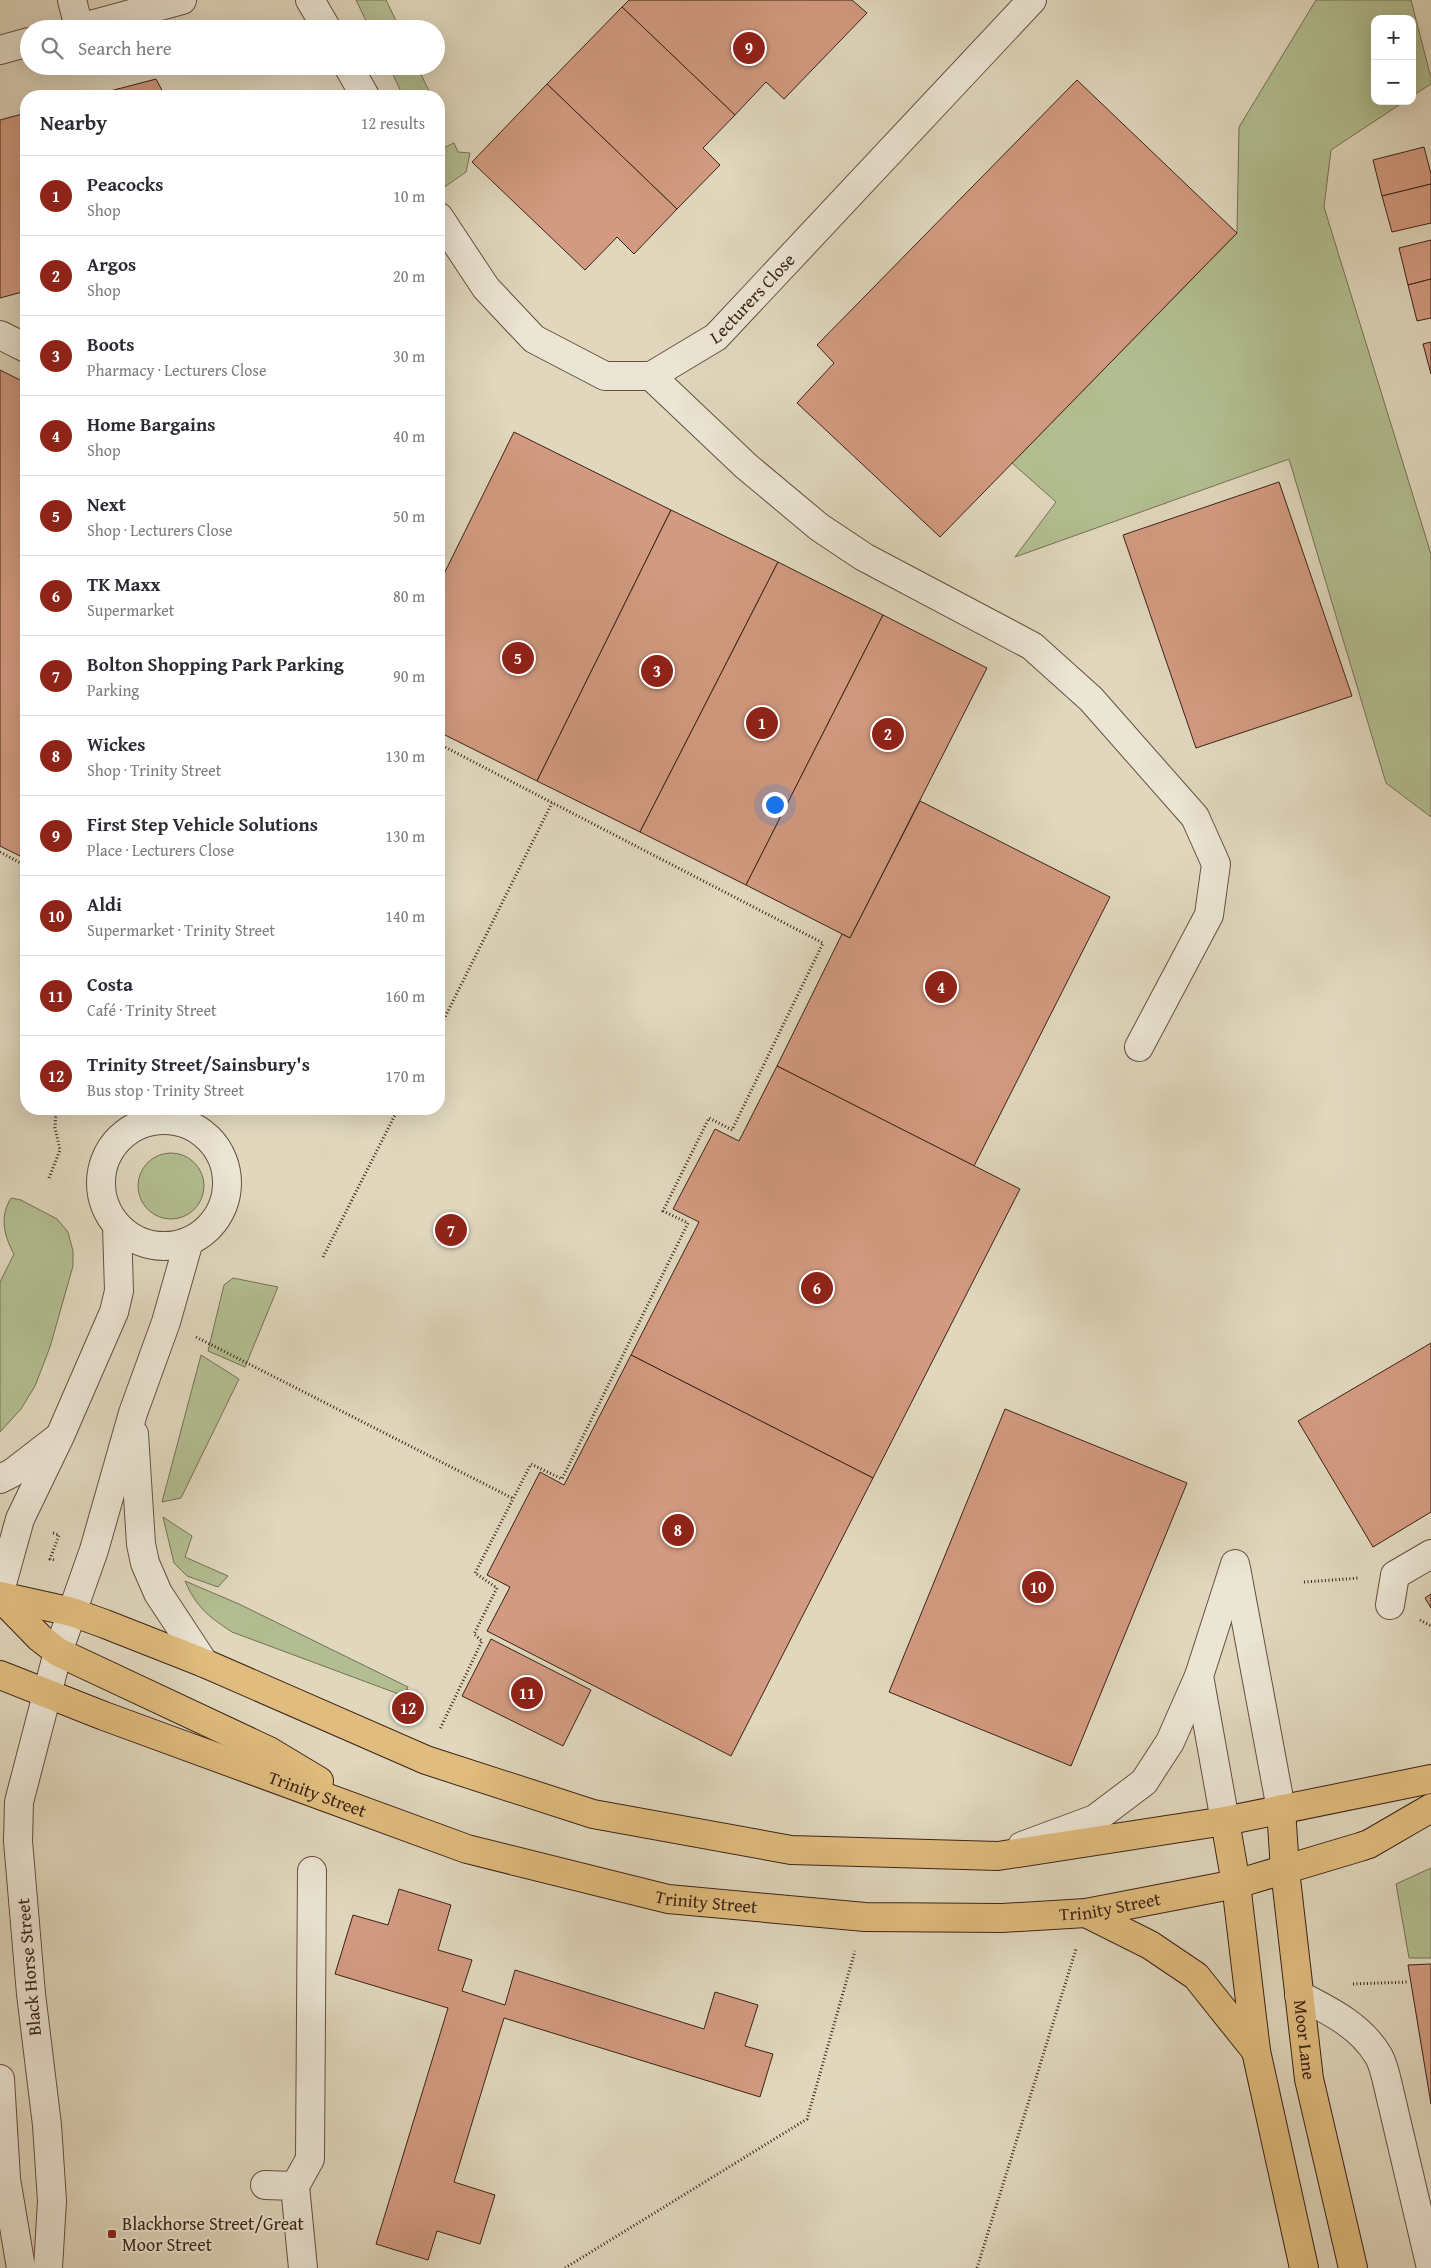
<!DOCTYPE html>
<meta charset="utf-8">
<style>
:root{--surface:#fff;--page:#f7f7f7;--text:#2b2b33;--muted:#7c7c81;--line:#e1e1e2;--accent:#8f2418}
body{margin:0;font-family:"Gentium Book Plus",serif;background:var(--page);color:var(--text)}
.controls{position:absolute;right:15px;top:15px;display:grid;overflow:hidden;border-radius:10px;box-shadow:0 5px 20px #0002}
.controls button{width:45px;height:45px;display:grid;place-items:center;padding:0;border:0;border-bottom:1px solid var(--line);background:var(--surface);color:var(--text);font:25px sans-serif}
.you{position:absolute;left:774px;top:804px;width:18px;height:18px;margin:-12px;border:4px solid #fff;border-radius:50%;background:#1a73e8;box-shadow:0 0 0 8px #1a73e833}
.badge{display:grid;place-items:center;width:32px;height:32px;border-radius:50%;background:var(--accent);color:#fff;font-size:16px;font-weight:700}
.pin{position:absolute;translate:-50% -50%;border:2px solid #fff;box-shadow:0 1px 5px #0006}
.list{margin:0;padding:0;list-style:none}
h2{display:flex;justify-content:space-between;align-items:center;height:65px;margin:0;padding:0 20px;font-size:21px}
h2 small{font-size:16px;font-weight:400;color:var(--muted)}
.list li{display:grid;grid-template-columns:32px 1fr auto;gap:15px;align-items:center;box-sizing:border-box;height:80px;padding:0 20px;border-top:1px solid var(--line)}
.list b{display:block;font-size:19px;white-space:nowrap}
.list p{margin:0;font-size:16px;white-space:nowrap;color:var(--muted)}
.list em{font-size:16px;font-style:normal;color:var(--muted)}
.icon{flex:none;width:28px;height:28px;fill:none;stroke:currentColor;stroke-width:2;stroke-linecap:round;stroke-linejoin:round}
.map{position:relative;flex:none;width:1431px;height:2268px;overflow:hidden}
.search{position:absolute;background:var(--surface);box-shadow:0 5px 20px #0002;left:20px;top:20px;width:425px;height:55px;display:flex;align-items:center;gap:12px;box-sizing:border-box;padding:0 18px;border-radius:28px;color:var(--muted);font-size:19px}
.panel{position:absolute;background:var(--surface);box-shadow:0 5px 20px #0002;left:20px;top:90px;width:425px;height:1025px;border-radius:20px}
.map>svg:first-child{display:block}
</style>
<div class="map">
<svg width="1431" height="2268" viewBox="0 0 1431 2268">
<rect width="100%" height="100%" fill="#e0d7bd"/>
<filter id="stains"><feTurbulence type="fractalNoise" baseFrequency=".004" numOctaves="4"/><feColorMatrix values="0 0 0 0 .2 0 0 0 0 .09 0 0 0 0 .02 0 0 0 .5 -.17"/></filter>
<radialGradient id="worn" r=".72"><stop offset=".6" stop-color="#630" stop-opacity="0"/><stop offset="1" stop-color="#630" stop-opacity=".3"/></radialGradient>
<g fill="#b2be91" stroke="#777054">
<path d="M356 0H386L400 29H370Z"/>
<path d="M1316 0H1411L1431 78V84L1412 96V19H1375V101H1405L1331 150 1324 207 1431 554V817L1386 783 1289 459 1015 557 1056 502 1012 463 1237 233 1239 127Z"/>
<path d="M389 66H417L430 93 423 96H403Z"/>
<path d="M454 143 458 152 470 153 466 172 443 188 439 177V150Z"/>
<circle cx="171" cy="1186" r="33"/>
<path d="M11 1198 21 1200 57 1219 68 1232 73 1251V1266L50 1347 35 1386 21 1409 0 1432V1282L14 1254C3 1234 0 1216 11 1198Z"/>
<path d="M233 1278 278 1287 245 1367 208 1351 224 1285Z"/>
<path d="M201 1355 239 1379 181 1498 162 1502Z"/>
<path d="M163 1517 192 1536 185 1557 228 1576 218 1587 187 1576 174 1563Z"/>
<path d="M185 1581 239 1604 408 1687 404 1696 232 1632C209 1617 196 1607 185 1581Z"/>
<path d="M1431 1868V1958H1409L1396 1884Z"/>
</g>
<g fill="#d29a80" stroke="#3c2316">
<path d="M629 0H852L867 13 784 99 766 82 735 115 622 7Z"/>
<path d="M622 7 735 115 703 148 720 165 677 209 547 84Z"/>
<path d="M156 79 165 96H91Z"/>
<path d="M1077 80 1237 233 940 537 797 403 834 363 817 345Z"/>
<path d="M547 84 677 209 634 254 617 237 585 270 472 162Z"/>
<path d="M26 113V291L0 298V120Z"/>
<path d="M1424 147 1431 174V184L1382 196 1373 160Z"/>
<path d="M1431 184V223L1392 232 1382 196Z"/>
<path d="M1431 240V279L1408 285 1399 248Z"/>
<path d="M1431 279V318L1417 321 1408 285Z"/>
<path d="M1431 342V374L1423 344Z"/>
<path d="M0 370 26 383V859L0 846Z"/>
<path d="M514 432 671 510 537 781 439 732V584Z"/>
<path d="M1279 482 1352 696 1196 748 1123 535Z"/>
<path d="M671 510 778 562 640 832 537 781Z"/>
<path d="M778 562 883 615 746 885 640 832Z"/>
<path d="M883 615 987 668 850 938 746 885Z"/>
<path d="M920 801 1110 897 974 1166 777 1066 842 934 850 938Z"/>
<path d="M777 1066 1020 1189 873 1478 631 1355 699 1222 673 1209 715 1129 739 1141Z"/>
<path d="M1431 1343V1512L1373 1547 1298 1421Z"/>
<path d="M631 1355 873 1478 731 1756 487 1631 510 1587 487 1575 540 1472 564 1485Z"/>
<path d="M1005 1409 1187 1483 1071 1766 889 1692Z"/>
<path d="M1431 1594V1608L1425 1598Z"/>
<path d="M491 1639 591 1690 563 1746 462 1696Z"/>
<path d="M399 1889 451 1905 438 1950 472 1960 462 1991 505 2005 515 1970 704 2029 715 1992 758 2005 745 2046 773 2054 760 2097 504 2018 454 2182 495 2195 480 2244 437 2231 428 2260 376 2244 448 2008 335 1974 353 1915 388 1925Z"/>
<path d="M1431 1964V2104L1408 1965Z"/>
</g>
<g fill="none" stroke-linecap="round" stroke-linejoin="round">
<defs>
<g id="minor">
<path d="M72 0 79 28"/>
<path d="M310 0 327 29"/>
<path d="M76 29 182 0"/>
<path d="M0 50 29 42"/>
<path d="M348 66 365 96"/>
<path id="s1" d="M439 217 486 288 534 339 605 376H651L716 337 1032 0"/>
<path d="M0 335 26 348"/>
<path d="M651 376 746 466 819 527 864 557 1032 646 1091 699 1195 817 1216 864 1209 915 1139 1047"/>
<circle cx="164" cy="1183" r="63"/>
<path d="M134 1434 141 1544 145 1563 158 1593 204 1663"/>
<path d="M0 1479 12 1473 56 1439"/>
<path d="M1236 1568 1281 1809"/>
<path d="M0 1591 20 1519 60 1436 114 1312 119 1291 117 1226"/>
<path d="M1390 1605 1395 1575 1431 1554"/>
<path d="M1225 1821 1199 1676 1235 1564"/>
<path d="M1022 1846 1095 1819 1144 1782 1170 1742 1199 1676"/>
<path d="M1299 1995C1328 2010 1360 2025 1378 2055 1382 2061 1384 2070 1386 2077L1431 2268"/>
<path d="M0 2079 6 2179 21 2268"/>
<path d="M265 2185 295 2186 303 2268"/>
<path d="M295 2186 310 2159 312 1871"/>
<path d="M48 2268 52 2201 47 2125 31 1994 18 1841 19 1802 58 1652 94 1550 133 1413 166 1322 189 1241"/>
</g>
<g id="major">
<path d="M0 1596 72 1612 105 1624 204 1663 426 1760 593 1814 791 1850 998 1856 1225 1821 1431 1779"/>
<path d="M0 1597 40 1638 58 1652 269 1751 319 1781"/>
<path id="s2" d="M0 1675 104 1716 467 1849 668 1899 865 1917 1002 1918 1086 1913 1236 1884 1360 1847 1369 1844 1431 1808"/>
<path id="s3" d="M1281 1809 1285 1870 1309 2079 1353 2268"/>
<path d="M1225 1821 1236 1884 1256 2051 1304 2268"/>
<path d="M1086 1913 1150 1945 1196 1976 1256 2051"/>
</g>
</defs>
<use href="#minor" stroke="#655040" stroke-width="30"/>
<use href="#major" stroke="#3c2316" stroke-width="30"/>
<g stroke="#3c2316" stroke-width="3" stroke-dasharray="1 2.5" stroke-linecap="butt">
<path d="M439 744 823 943 732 1130 709 1118 663 1211 688 1223 562 1479 531 1464 475 1573 497 1588 474 1634 482 1641 440 1729"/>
<path d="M0 852 26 866"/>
<path d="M439 1029 552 803"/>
<path d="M49 1178 60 1150 55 1128 56 1109"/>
<path d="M323 1257 398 1109"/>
<path d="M196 1337 514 1499"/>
<path d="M53 1533 59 1535 50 1559 55 1560"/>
<path d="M1304 1582 1359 1578"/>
<path d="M1420 1620 1431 1626"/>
<path d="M1353 1984 1408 1982"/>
<path d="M565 2268 807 2119 855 1951"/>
<path d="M977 2268 1076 1949"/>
</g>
<use href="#minor" stroke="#ebe5d4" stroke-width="28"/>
<use href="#major" stroke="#e0bc7e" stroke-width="28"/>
</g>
<rect fill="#8f2418" stroke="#ebe5d4" stroke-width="2" x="107" y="2229" width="10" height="10" rx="2.5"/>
<g text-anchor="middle" stroke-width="4" stroke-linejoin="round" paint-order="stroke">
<g font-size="18" fill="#3c2316" stroke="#ebe5d4">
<text dy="6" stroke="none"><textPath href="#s1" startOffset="410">Lecturers Close</textPath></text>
<text dy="6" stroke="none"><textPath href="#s2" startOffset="339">Trinity Street</textPath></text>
<text dy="6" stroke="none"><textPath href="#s2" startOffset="744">Trinity Street</textPath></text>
<text dy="6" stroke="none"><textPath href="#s2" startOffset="1149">Trinity Street</textPath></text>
<text transform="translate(29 1967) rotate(-95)" y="6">Black Horse Street</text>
<text dy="6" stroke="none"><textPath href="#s3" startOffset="232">Moor Lane</textPath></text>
</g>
<g font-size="18" fill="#3c2316" stroke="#ebe5d4" text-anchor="start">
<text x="122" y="2230">Blackhorse Street/Great<tspan x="122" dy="21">Moor Street</tspan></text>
</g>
</g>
<rect width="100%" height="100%" filter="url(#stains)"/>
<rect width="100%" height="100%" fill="url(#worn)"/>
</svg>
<div class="controls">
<button>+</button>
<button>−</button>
</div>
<div class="you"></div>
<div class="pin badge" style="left:762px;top:723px">1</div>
<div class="pin badge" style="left:888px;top:734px">2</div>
<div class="pin badge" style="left:657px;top:671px">3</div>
<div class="pin badge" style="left:941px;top:987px">4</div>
<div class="pin badge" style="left:518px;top:658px">5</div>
<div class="pin badge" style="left:817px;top:1288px">6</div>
<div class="pin badge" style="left:451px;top:1230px">7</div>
<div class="pin badge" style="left:678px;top:1530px">8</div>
<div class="pin badge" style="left:749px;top:48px">9</div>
<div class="pin badge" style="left:1038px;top:1587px">10</div>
<div class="pin badge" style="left:527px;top:1693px">11</div>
<div class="pin badge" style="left:408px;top:1708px">12</div>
<div class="search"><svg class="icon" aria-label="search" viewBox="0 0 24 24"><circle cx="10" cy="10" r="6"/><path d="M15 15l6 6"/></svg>Search here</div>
<section class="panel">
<h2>Nearby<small>12 results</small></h2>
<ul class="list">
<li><span class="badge">1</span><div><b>Peacocks</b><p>Shop</p></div><em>10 m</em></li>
<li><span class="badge">2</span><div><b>Argos</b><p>Shop</p></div><em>20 m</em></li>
<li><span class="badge">3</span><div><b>Boots</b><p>Pharmacy · Lecturers Close</p></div><em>30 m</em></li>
<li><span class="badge">4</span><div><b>Home Bargains</b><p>Shop</p></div><em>40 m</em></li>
<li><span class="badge">5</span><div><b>Next</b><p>Shop · Lecturers Close</p></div><em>50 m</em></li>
<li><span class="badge">6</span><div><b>TK Maxx</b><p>Supermarket</p></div><em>80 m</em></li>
<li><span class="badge">7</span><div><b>Bolton Shopping Park Parking</b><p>Parking</p></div><em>90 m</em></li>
<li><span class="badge">8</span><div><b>Wickes</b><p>Shop · Trinity Street</p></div><em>130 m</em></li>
<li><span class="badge">9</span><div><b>First Step Vehicle Solutions</b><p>Place · Lecturers Close</p></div><em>130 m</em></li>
<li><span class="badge">10</span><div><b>Aldi</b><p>Supermarket · Trinity Street</p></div><em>140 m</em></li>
<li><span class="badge">11</span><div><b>Costa</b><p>Café · Trinity Street</p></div><em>160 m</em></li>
<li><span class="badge">12</span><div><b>Trinity Street/Sainsbury's</b><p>Bus stop · Trinity Street</p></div><em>170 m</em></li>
</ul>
</section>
</div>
